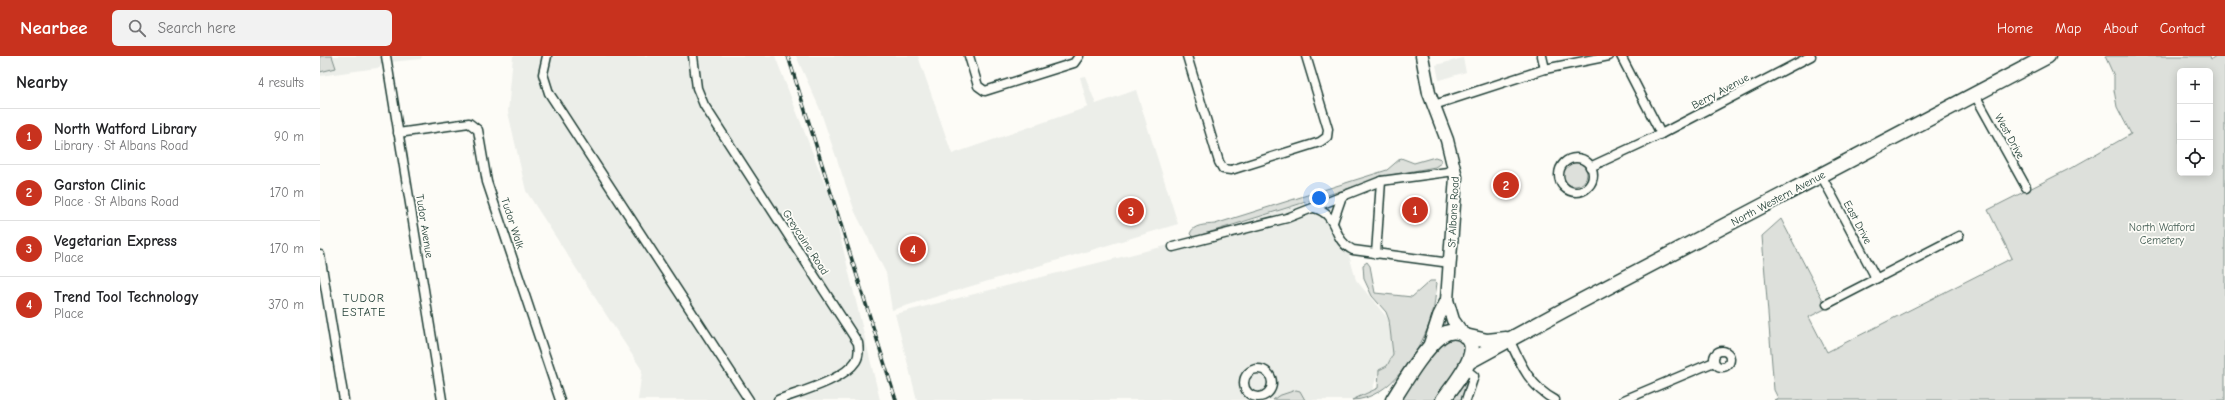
<!DOCTYPE html>
<meta charset="utf-8">
<style>
:root{--surface:#fff;--page:#f2f2f2;--text:#202124;--muted:#757577;--line:#e0e0e0;--accent:#c8321e}
body{margin:0;font-family:"Comic Neue",sans-serif;background:var(--page);color:var(--text)}
.controls{position:absolute;right:12px;top:12px;display:grid;overflow:hidden;border-radius:6px;box-shadow:0 2px 10px #0003}
.controls button{width:36px;height:36px;display:grid;place-items:center;padding:0;border:0;border-bottom:1px solid var(--line);background:var(--surface);color:var(--text);font:20px sans-serif}
.you{position:absolute;left:999px;top:142px;width:14px;height:14px;margin:-10px;border:3px solid #fff;border-radius:50%;background:#1a73e8;box-shadow:0 0 0 6px #1a73e833}
.badge{display:grid;place-items:center;width:26px;height:26px;border-radius:50%;background:var(--accent);color:#fff;font-size:13px;font-weight:700}
.pin{position:absolute;translate:-50% -50%;border:2px solid #fff;box-shadow:0 1px 4px #0006}
.list{margin:0;padding:0;list-style:none}
h2{display:flex;justify-content:space-between;align-items:center;height:52px;margin:0;padding:0 16px;font-size:17px}
h2 small{font-size:13px;font-weight:400;color:var(--muted)}
.list li{display:grid;grid-template-columns:26px 1fr auto;gap:12px;align-items:center;box-sizing:border-box;height:56px;padding:0 16px;border-top:1px solid var(--line)}
.list b{display:block;font-size:15px;white-space:nowrap}
.list p{margin:0;font-size:13px;white-space:nowrap;color:var(--muted)}
.list em{font-size:13px;font-style:normal;color:var(--muted)}
.icon{flex:none;width:22px;height:22px;fill:none;stroke:currentColor;stroke-width:2;stroke-linecap:round;stroke-linejoin:round}
.map{position:relative;flex:none;width:1905px;height:344px;overflow:hidden}
header{display:flex;align-items:center;gap:24px;box-sizing:border-box;height:56px;padding:0 20px;background:var(--accent);color:#fff}
header strong{font-size:19px}
nav{display:flex;gap:22px;margin-inline-start:auto;font-size:14px}
.search{width:280px;height:36px;background:var(--page);display:flex;align-items:center;gap:10px;box-sizing:border-box;padding:0 14px;border-radius:6px;color:var(--muted);font-size:15px}
main{display:flex}
aside{flex:1;background:var(--surface)}
.map>svg:first-child{display:block}
</style>
<header>
<strong>Nearbee</strong>
<div class="search"><svg class="icon" aria-label="search" viewBox="0 0 24 24"><circle cx="10" cy="10" r="6"/><path d="M15 15l6 6"/></svg>Search here</div>
<nav><a>Home</a><a>Map</a><a>About</a><a>Contact</a></nav>
</header>
<main>
<aside>
<h2>Nearby<small>4 results</small></h2>
<ul class="list">
<li><span class="badge">1</span><div><b>North Watford Library</b><p>Library · St Albans Road</p></div><em>90 m</em></li>
<li><span class="badge">2</span><div><b>Garston Clinic</b><p>Place · St Albans Road</p></div><em>170 m</em></li>
<li><span class="badge">3</span><div><b>Vegetarian Express</b><p>Place</p></div><em>170 m</em></li>
<li><span class="badge">4</span><div><b>Trend Tool Technology</b><p>Place</p></div><em>370 m</em></li>
</ul>
</aside>
<div class="map">
<svg width="1905" height="344" viewBox="0 0 1905 344">
<rect width="100%" height="100%" fill="#fdfcf7"/>
<filter id="ink" filterUnits="userSpaceOnUse"><feTurbulence type="fractalNoise" baseFrequency=".025" numOctaves="2"/><feDisplacementMap in="SourceGraphic" scale="8" xChannelSelector="R" yChannelSelector="G"/><feConvolveMatrix kernelMatrix="1 2 1 2 8 2 1 2 1" color-interpolation-filters="sRGB"/></filter>
<g filter="url(#ink)">
<g fill="#eceee9">
<path d="M0 0H102L101 3 69 6 57 12 0 20Z"/>
<path d="M193 0H455L512 147 560 344H318L322 314 206 135 188 56Z"/>
<path d="M476 0H598L632 98 768 51 760 21 765 20 776 48 816 34 858 168 572 254 566 217 535 156 499 51Z"/>
<path d="M1143 2 1146 16 1119 24 1116 9Z"/>
<path d="M1012 138 1036 224 1069 264 1073 298 1067 310 1059 315 1052 334 1033 344H597L575 258 873 183Z"/>
</g>
<g fill="#dde0db" stroke="#7e8e88" fill-rule="evenodd">
<path d="M0 0H12L16 12 0 16Z"/>
<path d="M1785 0H1890L1891 3 1896 0H1905V344H1454L1458 342 1454 334 1442 180 1461 163 1507 252 1489 261 1507 296 1692 202 1668 154 1751 112 1811 78 1797 51 1794 34V20ZM1860 15H1890V117H1860Z"/>
<path d="M1115 101 1121 103V107L1115 111 1071 119 878 180 873 181 870 178C873 168 886 169 895 168L1067 114 1081 102 1094 107Z"/>
<circle cx="1255" cy="118" r="12"/>
<path d="M1047 206 1050 210 1055 237 1092 241 1110 225H1115L1117 227C1115 238 1115 250 1112 260 1102 293 1070 344 1032 344L1058 332 1059 314 1067 310 1073 298 1069 264 1066 256 1052 240 1044 223 1043 209Z"/>
<path d="M1136 282 1144 289 1145 302 1116 344H1079L1119 286 1123 283Z"/>
<path d="M1144 323 1149 326 1144 344H1129Z"/>
<path d="M976 334 980 335 985 344H953L958 340Z"/>
</g>
<g fill="none" stroke-linecap="round" stroke-linejoin="round">
<defs>
<g id="street">
<path d="M66 0 122 344"/>
<path d="M227 0 223 18 229 37 429 344"/>
<path d="M373 0 377 32 384 49 538 287C539 293 539 300 536 305 524 324 479 336 458 344"/>
<path d="M649 0 658 30 665 35 754 7 759 0"/>
<path d="M867 0 899 106 903 113 911 114 1000 86 1007 81 1008 73 986 0"/>
<path d="M1222 0 1225 13"/>
<path d="M1301 0 1341 78"/>
<path d="M1655 39 1706 131"/>
<path d="M1114 49 1225 13 1289 0"/>
<path d="M78 77 149 67 158 74 167 126 240 344"/>
<circle cx="1256" cy="119" r="17"/>
<path d="M1270 111 1341 78 1491 0"/>
<path d="M1501 119 1556 222"/>
<path d="M994 152C1020 159 1011 184 1033 194L1130 207"/>
<path d="M1013 166 1022 140"/>
<path d="M853 191 967 162 1061 125 1135 115"/>
<path d="M1056 198 1061 125"/>
<path d="M0 199 24 344"/>
<path d="M1507 248 1639 180"/>
<path d="M1189 283C1200 307 1210 331 1235 344"/>
<circle cx="1402" cy="303" r="8"/>
<path d="M1145 313 1154 320 1146 344"/>
<circle cx="938" cy="327" r="14"/>
<path d="M1304 344 1394 306"/>
</g>
<g id="primary">
<path d="M1102 0 1109 37 1127 84 1136 121 1127 244 1133 264 1143 278"/>
<path d="M1109 291 1119 260 1127 244"/>
</g>
<g id="highway">
<path d="M1145 280 1167 285 1186 283"/>
<path d="M1150 305 1244 254 1728 0"/>
<path d="M1073 344C1085 325 1103 294 1121 280 1126 276 1134 274 1141 277 1170 290 1132 330 1123 344"/>
</g>
</defs>
<use href="#street" stroke="#1f3d34" stroke-width="11"/>
<use href="#primary" stroke="#1f3d34" stroke-width="15"/>
<use href="#highway" stroke="#1f3d34" stroke-width="17"/>
<use href="#street" stroke="#fdfcf7" stroke-width="8"/>
<use href="#primary" stroke="#fdfcf7" stroke-width="12"/>
<use href="#highway" stroke="#fdfcf7" stroke-width="14"/>
<defs>
<path id="rail" d="M468 0 576 344"/>
</defs>
<use href="#rail" stroke="#1f3d34" stroke-width="3.5"/>
<use href="#rail" stroke="#fdfcf7" stroke-width="2" stroke-dasharray="6" stroke-linecap="butt"/>
</g>
</g>
<g text-anchor="middle" stroke-width="3.5" stroke-linejoin="round" paint-order="stroke">
<g font-size="11" fill="#1f3d34" stroke="#fdfcf7">
<text transform="translate(1400 35) rotate(-28)" y="4">Berry Avenue</text>
<text transform="translate(1690 80) rotate(61)" y="4">West Drive</text>
<text transform="translate(1458 142) rotate(-28)" y="4">North Western Avenue</text>
<text transform="translate(1133 156) rotate(-87)" y="4">St Albans Road</text>
<text transform="translate(1538 166) rotate(62)" y="4">East Drive</text>
<text transform="translate(193 167) rotate(72)" y="4">Tudor Walk</text>
<text transform="translate(105 170) rotate(81)" y="4">Tudor Avenue</text>
<text transform="translate(486 186) rotate(57)" y="4">Greycaine Road</text>
</g>
<g font-size="11" fill="#455e55" stroke="#fdfcf7">
<text x="1842" y="175">North Watford<tspan x="1842" dy="13">Cemetery</tspan></text>
</g>
<g font-size="12" letter-spacing="1" fill="#1f3d34" stroke="#fdfcf7">
<text x="44" y="246">TUDOR<tspan x="44" dy="14">ESTATE</tspan></text>
</g>
</g>
</svg>
<div class="controls">
<button>+</button>
<button>−</button>
<button><svg class="icon" aria-label="locate" viewBox="0 0 24 24"><circle cx="12" cy="12" r="6"/><path d="M12 2v4M12 18v4M2 12h4M18 12h4"/></svg></button>
</div>
<div class="you"></div>
<div class="pin badge" style="left:1095px;top:154px">1</div>
<div class="pin badge" style="left:1186px;top:129px">2</div>
<div class="pin badge" style="left:811px;top:155px">3</div>
<div class="pin badge" style="left:593px;top:193px">4</div>
</div>
</main>
